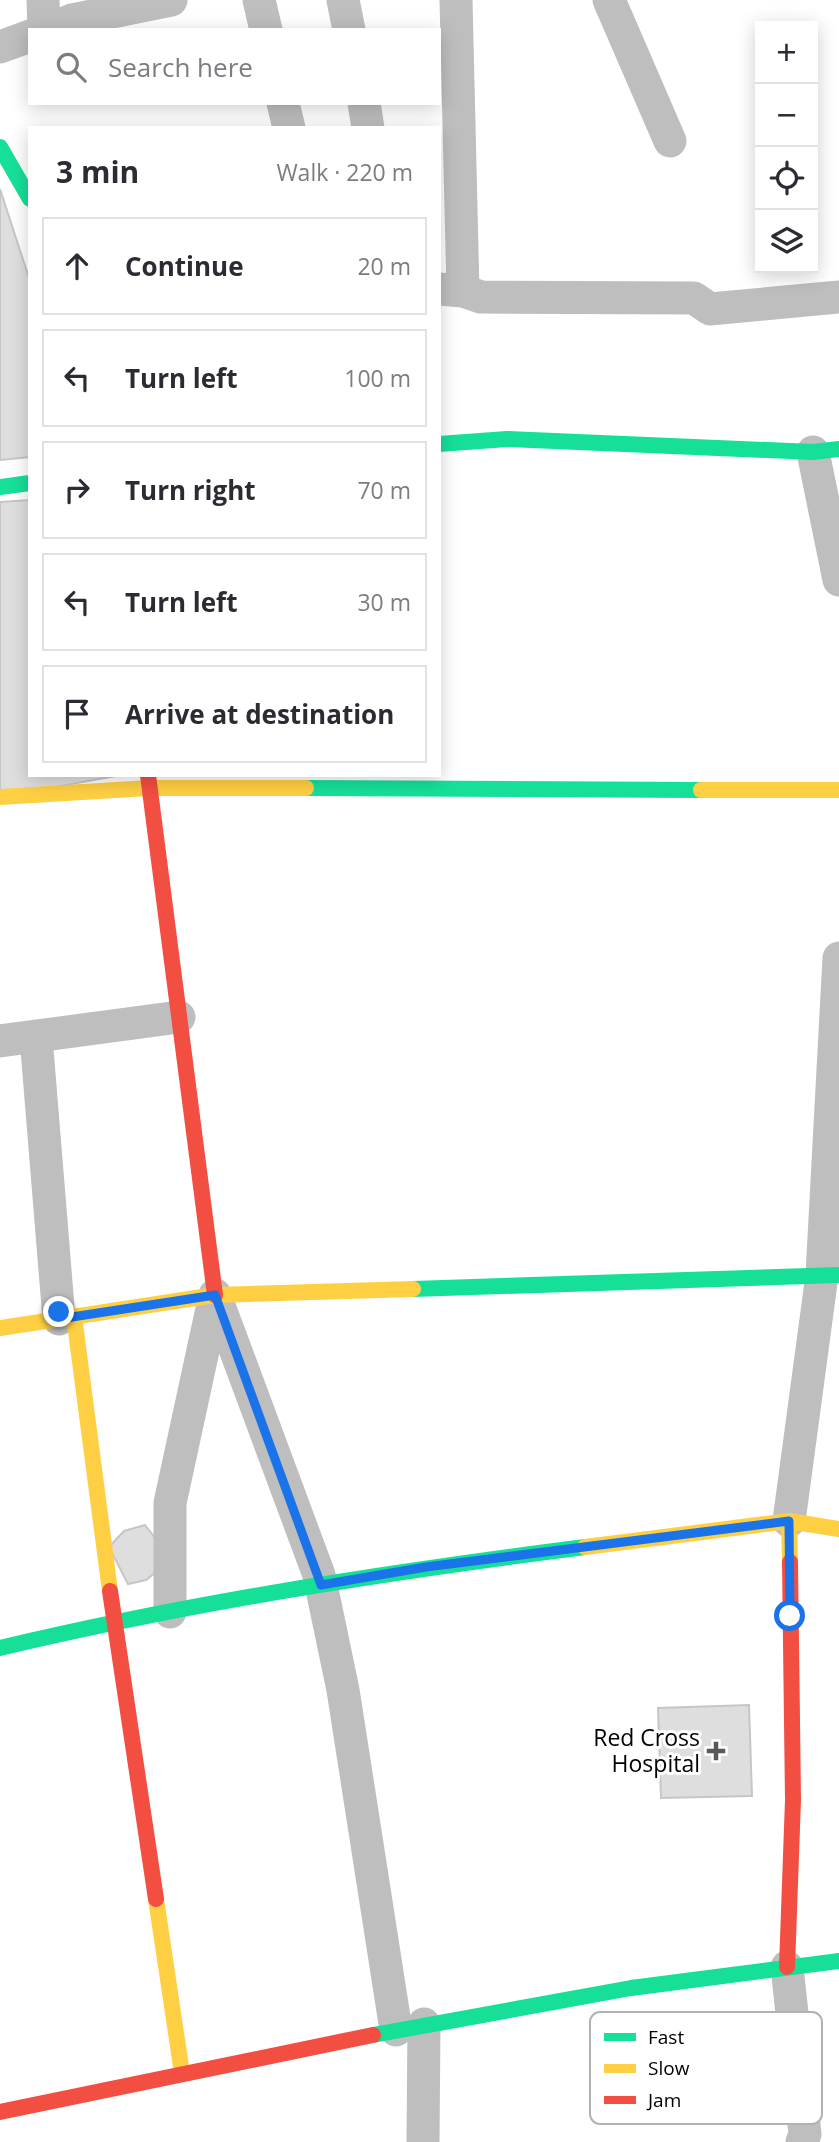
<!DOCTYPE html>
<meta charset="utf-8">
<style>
:root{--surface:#fff;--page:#f2f2f3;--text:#2b2b33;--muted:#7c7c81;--line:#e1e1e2}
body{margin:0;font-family:"Open Sans",sans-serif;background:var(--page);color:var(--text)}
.controls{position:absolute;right:21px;top:21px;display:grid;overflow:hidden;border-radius:0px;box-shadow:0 4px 18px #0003}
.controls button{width:63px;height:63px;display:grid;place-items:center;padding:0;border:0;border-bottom:2px solid var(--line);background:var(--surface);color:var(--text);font:35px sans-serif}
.stop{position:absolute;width:21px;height:21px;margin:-16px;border:5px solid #1a73e8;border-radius:50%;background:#fff}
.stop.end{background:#1a73e8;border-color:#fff;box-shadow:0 2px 7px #0008}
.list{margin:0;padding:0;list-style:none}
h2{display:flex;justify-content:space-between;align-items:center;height:91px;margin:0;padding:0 28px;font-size:30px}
h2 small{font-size:23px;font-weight:400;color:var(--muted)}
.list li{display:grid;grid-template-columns:46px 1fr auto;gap:21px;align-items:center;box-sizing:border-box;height:98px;margin:0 14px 14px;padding:0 14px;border:2px solid var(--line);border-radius:0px}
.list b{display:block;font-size:26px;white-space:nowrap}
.list em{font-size:23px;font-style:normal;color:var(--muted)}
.icon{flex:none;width:38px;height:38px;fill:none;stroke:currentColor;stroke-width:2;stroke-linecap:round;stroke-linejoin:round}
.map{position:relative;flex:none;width:839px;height:2142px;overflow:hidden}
.search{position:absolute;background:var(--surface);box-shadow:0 4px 18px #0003;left:28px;top:28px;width:413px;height:77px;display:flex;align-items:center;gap:18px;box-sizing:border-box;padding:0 24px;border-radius:0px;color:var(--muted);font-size:26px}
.panel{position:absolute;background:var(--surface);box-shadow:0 4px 18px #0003;left:28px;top:126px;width:413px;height:651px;border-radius:0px}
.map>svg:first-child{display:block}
</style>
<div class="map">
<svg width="839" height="2142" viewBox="0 0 839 2142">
<rect width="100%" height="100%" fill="#fff"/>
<g fill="#dedede" stroke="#c6c6c6" stroke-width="2">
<path d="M0 189 30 281V457L0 460Z"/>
<path d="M30 500V775H121L0 797V502Z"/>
<path d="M145 1525 162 1547V1567L146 1580 128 1584 109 1547 124 1531Z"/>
<path d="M749 1705 752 1796 661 1798 658 1708Z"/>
</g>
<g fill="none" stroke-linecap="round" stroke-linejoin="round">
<g stroke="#bebebe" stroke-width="33">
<path d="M43 0 44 30"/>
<path d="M259 0 266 30"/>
<path d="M343 0 349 30"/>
<path d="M456 0 463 291"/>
<path d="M609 0 670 141"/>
<path d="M47 30 72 20 171 0"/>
<path d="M0 47 30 36"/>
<path d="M283 103 289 128"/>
<path d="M364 103 368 128"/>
<path d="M439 289 463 291 481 297 694 298 710 309 839 297"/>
<path d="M813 452 839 580"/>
<path d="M36 1037 59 1319"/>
<path d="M0 1041 179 1017"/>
<path d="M789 1521 822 1275 839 958"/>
<path d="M170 1612V1503L215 1295 319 1575 343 1690 396 2030"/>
<path d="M787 1967 805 2134 802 2142"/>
<path d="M423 2142 424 2024"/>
</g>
<g stroke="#16e098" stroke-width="16">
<path d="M0 147 30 199"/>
<path d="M439 444 507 439 813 452 839 449"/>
<path d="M0 487 30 483"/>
<path d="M306 788 701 790"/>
<path d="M413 1289 839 1275"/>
<path d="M0 1648C193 1602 389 1572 585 1547"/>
<path d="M373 2035 631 1988 839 1961"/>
</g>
<g stroke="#ffcf43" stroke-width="16">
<path d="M701 790H839"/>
<path d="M0 797 149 788H306"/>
<path d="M74 1316 110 1591"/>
<path d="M0 1328 215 1295 413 1289"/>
<path d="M585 1547 789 1521"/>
<path d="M790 1562 789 1521 839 1529"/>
<path d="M156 1899 182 2073"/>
</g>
<g stroke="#f24e42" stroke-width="16">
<path d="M148 775 215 1295"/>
<path d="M110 1591 156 1899"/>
<path d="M787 1967 793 1800 790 1562"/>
<path d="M0 2112 373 2035"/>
</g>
</g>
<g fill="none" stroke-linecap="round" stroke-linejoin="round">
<path stroke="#1a73e8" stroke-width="9" d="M59 1312V1319L215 1295 321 1585 426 1567 789 1521 790 1616"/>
</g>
<path fill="#595959" stroke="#fff" stroke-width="2.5" d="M712.5 1740.5h7v7h7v7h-7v7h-7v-7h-7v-7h7z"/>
<g text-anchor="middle" stroke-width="6" stroke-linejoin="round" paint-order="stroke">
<g font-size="23" fill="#000" stroke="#fff" text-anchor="end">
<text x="700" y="1746">Red Cross<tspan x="700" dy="26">Hospital</tspan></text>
</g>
</g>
<rect x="590" y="2012" width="232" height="112" rx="10" fill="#fff" stroke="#b2b2b2" stroke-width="2"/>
<rect x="604" y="2033" width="32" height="8" fill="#16e098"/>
<rect x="604" y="2064" width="32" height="9" fill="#ffcf43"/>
<rect x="604" y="2096" width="32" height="8" fill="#f24e42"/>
<g font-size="19" fill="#000">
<text x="648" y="2044">Fast</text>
<text x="648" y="2075">Slow</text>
<text x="648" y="2107">Jam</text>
</g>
</svg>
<div class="controls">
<button>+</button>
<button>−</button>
<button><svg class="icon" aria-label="locate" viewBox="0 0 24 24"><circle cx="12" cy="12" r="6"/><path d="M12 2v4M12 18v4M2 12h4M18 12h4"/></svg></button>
<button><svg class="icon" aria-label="layers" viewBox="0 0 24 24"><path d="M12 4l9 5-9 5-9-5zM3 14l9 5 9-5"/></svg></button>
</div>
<div class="stop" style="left:790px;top:1616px"></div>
<div class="stop end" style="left:59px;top:1312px"></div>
<div class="search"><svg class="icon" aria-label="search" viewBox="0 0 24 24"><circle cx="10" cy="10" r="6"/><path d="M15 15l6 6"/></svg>Search here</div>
<section class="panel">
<h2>3 min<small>Walk · 220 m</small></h2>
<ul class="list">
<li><svg class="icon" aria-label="ahead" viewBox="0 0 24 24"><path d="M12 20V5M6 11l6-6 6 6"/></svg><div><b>Continue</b></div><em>20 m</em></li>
<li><svg class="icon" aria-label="left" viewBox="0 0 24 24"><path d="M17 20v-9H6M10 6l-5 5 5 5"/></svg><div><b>Turn left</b></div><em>100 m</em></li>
<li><svg class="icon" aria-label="right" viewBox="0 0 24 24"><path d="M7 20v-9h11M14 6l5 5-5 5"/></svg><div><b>Turn right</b></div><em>70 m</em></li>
<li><svg class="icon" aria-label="left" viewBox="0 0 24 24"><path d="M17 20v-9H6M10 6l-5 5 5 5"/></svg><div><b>Turn left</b></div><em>30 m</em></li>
<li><svg class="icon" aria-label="arrive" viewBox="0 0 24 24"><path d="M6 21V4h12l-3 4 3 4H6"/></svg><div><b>Arrive at destination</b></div></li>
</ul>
</section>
</div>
